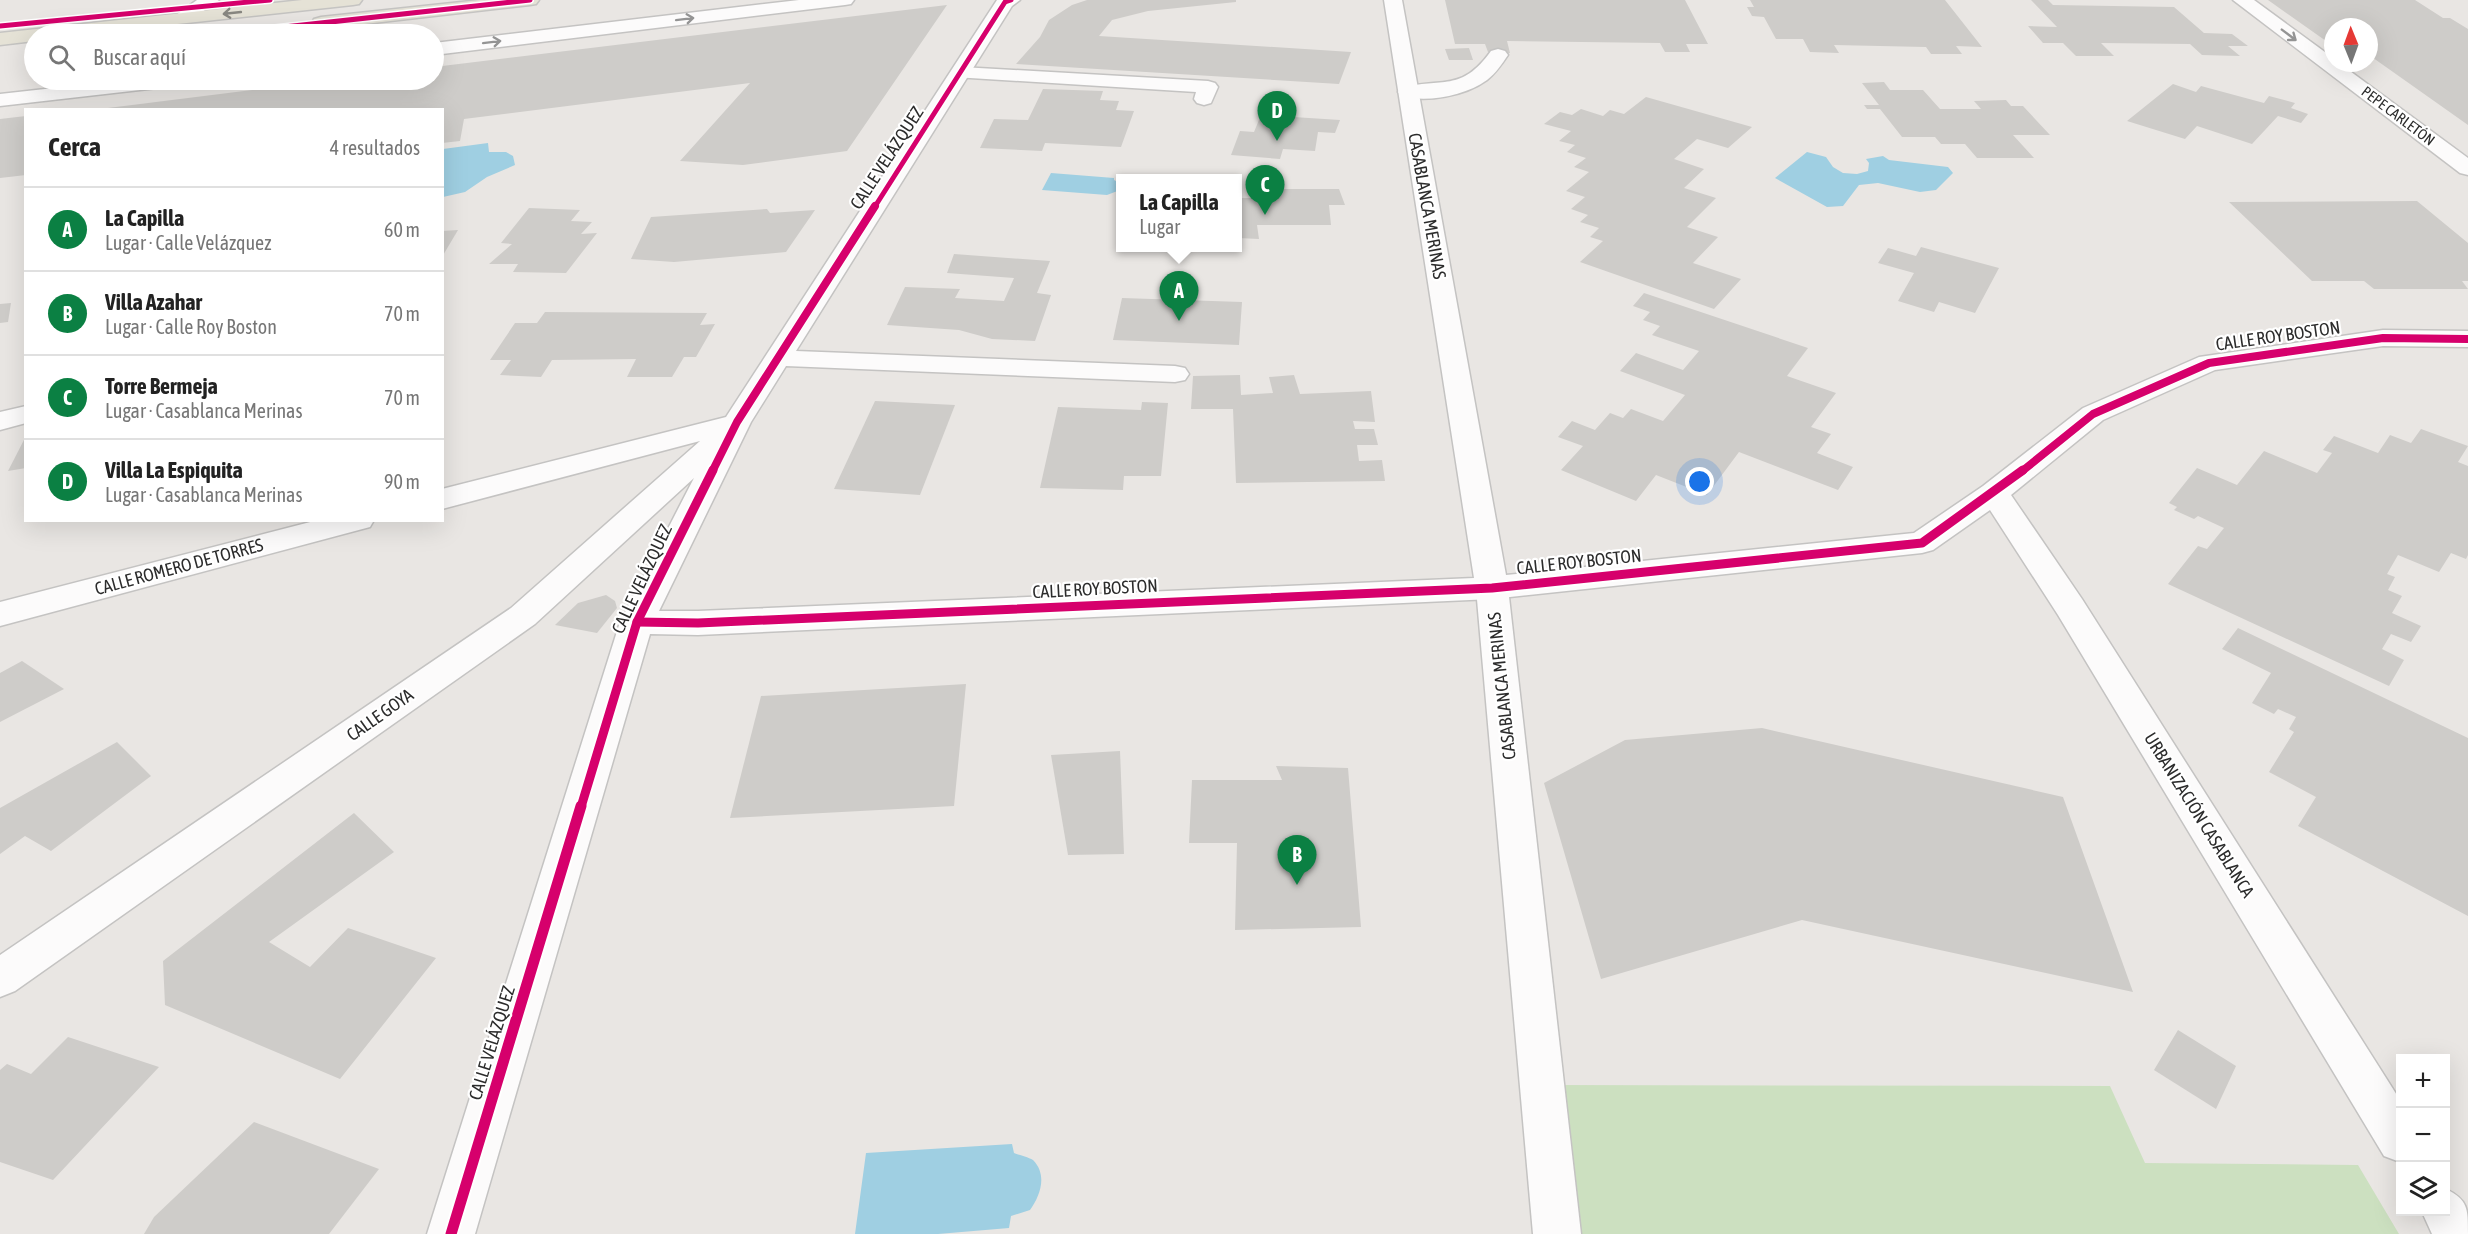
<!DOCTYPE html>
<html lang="es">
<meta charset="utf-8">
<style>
:root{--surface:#fff;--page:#f6f6f6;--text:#222;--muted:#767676;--line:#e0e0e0;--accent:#0b8043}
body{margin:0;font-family:"Asap Condensed",sans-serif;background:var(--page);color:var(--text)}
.controls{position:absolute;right:18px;bottom:18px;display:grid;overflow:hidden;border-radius:0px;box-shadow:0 6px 24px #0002}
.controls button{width:54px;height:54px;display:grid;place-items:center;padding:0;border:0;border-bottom:2px solid var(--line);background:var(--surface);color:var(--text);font:30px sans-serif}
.compass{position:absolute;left:2324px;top:18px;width:54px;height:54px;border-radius:50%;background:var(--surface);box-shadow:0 6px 24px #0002;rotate:359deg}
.you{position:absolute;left:1700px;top:482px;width:21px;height:21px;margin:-15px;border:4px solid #fff;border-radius:50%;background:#1a73e8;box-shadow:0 0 0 9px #1a73e833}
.badge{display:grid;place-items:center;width:39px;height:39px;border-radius:50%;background:var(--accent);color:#fff;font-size:20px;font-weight:700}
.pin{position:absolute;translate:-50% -50px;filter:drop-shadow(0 2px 3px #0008)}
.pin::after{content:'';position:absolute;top:32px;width:21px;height:18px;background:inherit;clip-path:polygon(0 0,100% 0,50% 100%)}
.popup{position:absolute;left:1116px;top:174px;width:126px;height:78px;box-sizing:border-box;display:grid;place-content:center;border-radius:0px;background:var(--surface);filter:drop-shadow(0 2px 4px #0005);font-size:20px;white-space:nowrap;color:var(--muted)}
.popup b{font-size:22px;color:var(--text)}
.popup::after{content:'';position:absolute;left:50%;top:100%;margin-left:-12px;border:12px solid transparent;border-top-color:var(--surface)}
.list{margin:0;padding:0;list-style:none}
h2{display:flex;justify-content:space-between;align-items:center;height:78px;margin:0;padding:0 24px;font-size:26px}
h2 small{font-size:20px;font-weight:400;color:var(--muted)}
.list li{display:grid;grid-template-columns:39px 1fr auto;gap:18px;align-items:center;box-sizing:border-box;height:84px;padding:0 24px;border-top:2px solid var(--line)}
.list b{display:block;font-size:22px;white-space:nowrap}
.list p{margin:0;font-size:20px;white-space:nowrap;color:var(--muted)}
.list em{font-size:20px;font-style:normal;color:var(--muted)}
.icon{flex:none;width:33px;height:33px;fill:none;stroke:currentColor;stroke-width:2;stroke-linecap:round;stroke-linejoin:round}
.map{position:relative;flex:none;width:2468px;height:1234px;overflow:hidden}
.search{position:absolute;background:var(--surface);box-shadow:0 6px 24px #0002;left:24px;top:24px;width:420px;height:66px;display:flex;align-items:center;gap:15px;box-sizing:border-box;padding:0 21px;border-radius:33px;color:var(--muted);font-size:22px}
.panel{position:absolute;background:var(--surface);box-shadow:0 6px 24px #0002;left:24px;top:108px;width:420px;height:414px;border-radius:0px}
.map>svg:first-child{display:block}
</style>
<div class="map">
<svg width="2468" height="1234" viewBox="0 0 2468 1234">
<rect width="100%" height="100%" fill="#e9e6e3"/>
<path fill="#cce0c0" d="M1549 1085 2110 1086 2145 1163 2358 1165 2399 1234H1575Z"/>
<g fill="#9fcfe2">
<path d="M488 143 489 152H506L513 156 515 165 487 177 465 192 443 197V149Z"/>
<path d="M1807 152 1826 157 1833 167 1843 173 1857 174 1868 171 1869 163 1866 159 1883 156 1889 160 1948 167 1953 173 1936 190 1920 192 1878 183 1859 185 1843 206 1827 207 1775 178Z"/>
<path d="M1051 173 1114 178V180L1120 183V190L1107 195 1042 190Z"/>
<path d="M1012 1144 1014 1153C1019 1155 1028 1157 1033 1160 1048 1175 1040 1196 1030 1210L1011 1216 1009 1228 938 1234H855L866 1153Z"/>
</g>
<g fill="#ceccc9">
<path d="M1087 0H1236V2L1148 11 1112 20 1099 36 1351 52 1339 84 1016 64 1040 37 1049 20 1072 5Z"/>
<path d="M1445 0H1685L1708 44H1686L1690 52H1665L1660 43 1507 41 1510 53 1488 52 1485 44H1455Z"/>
<path d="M1750 0H1945L1982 47 1956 46 1962 54H1931L1926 47 1834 45 1839 53 1810 52 1803 39H1776L1764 17 1752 16 1747 7H1754Z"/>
<path d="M2031 0H2048L2053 5 2174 7 2204 33 2232 34 2248 46H2228L2240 56 2202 55 2190 44 2101 43 2114 56H2076L2063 43H2043L2028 26 2057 27Z"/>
<path d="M2268 0H2415L2443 18H2450L2468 29V125L2369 55V27H2333V40L2326 41Z"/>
<path d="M947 5 847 151 743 165 680 161 750 83 464 119 460 141 442 143V110H92L332 80H434V67Z"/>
<path d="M1469 48 1473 60H1449L1445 49Z"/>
<path d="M1884 82 1890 90H1923L1940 109H1981L1974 101 2006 100 2011 106H2023L2050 135H2013L2034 158H1977L1965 144H1941L1935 137H1902L1880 109H1867L1864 105H1879L1862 83Z"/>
<path d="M2173 84 2196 92 2201 86 2264 103 2269 96 2295 103 2291 108 2308 114 2301 123 2278 116 2252 144 2197 126 2185 139 2127 121Z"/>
<path d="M1043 89 1103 91 1100 100 1119 101 1116 110 1134 111 1121 147 1045 143 1042 151 980 148 994 119 1028 120Z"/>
<path d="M1646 97 1752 127 1728 148 1697 139 1674 159 1704 169 1684 188 1716 198 1687 227 1718 237 1693 263 1741 279 1714 309 1580 262 1603 241 1590 237 1599 228 1580 222 1588 215 1571 209 1585 197 1566 191 1589 172 1574 167 1586 158 1567 152 1575 145 1559 141 1571 131 1544 124 1560 112 1572 115 1581 109 1603 116 1610 110 1624 114Z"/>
<path d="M1261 115 1340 120 1335 133 1318 132 1315 151 1283 149 1280 159 1231 155 1240 131 1254 132Z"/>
<path d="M26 116V175L0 178V119Z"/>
<path d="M1258 189H1339L1345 205H1329L1331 225H1257L1259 239 1238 238V198H1254Z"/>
<path d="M2417 201 2468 243V281H2462L2468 289H2374L2364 281H2312L2229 202Z"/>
<path d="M529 208 580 210 571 221 592 222 581 234 597 233 566 273 513 272 518 264H489L512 244 501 243Z"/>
<path d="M767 209 770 213 815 210 786 252 674 262 631 259 651 217Z"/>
<path d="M458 230 442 257V231Z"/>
<path d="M1921 247 1999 268 1975 313 1939 302 1934 312 1898 301 1914 273 1878 263 1888 248 1916 256Z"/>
<path d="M954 254 1050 261 1037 293 1051 295 1035 341 992 339 959 330 887 325 905 287 960 289 955 298 1004 301 1014 278 947 273Z"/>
<path d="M1644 293 1808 348 1787 376 1836 393 1811 427 1831 434 1817 453 1853 467 1838 490 1739 452 1707 495 1656 475 1636 501 1561 470 1583 446 1558 437 1572 421 1595 430 1610 413 1623 418 1631 409 1663 421 1685 395 1620 371 1636 353 1683 370 1699 351 1652 335 1660 326 1643 320 1650 312 1633 306Z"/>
<path d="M1122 298 1242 302 1239 345 1113 340Z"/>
<path d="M11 303 8 322 0 323V304Z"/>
<path d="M545 312 707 313 700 325 715 324 696 357H684L672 377H627L636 359 552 360 541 377 500 375 511 360H490L515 323H537Z"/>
<path d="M1240 375 1241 395 1273 393 1269 377 1294 375 1300 394 1371 391 1375 422 1353 421 1355 429H1374L1378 445H1357L1359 461 1382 460 1385 481 1236 483 1233 409H1191L1193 376Z"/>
<path d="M875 401 955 405 920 495 834 489Z"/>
<path d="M1142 402 1168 403 1161 476H1124L1123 490 1040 488 1058 407 1141 410Z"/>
<path d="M2421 429 2468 446 2458 462 2468 466V555L2466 559 2451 553 2439 572 2398 555 2387 574 2395 577 2388 590 2402 596 2392 613 2421 626 2411 642 2391 634 2382 649 2404 660 2389 686 2168 584 2198 546 2207 549 2224 528 2198 516 2194 519 2174 510 2177 507 2169 503 2197 468 2237 485 2264 451 2317 473 2332 453 2323 450 2334 436 2378 453 2390 435 2411 443Z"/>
<path d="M26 436V468L8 471Z"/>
<path d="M606 595 615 601 617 608 597 633 555 625 578 603Z"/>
<path d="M2238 628 2468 738V916L2298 826 2316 797 2269 772 2294 732 2289 729 2296 717 2278 709 2274 714 2252 703 2271 673 2222 649Z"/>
<path d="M22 661 64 689 0 722V673Z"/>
<path d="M966 684 954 806 730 818 761 696Z"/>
<path d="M1762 728 2063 797 2133 992 1802 920 1601 979 1544 783 1625 740Z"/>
<path d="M117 742 151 776 51 851 25 836 0 854V808Z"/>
<path d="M1120 751 1124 854 1068 855 1051 755Z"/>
<path d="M1276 766 1348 768 1361 927 1235 930 1237 843H1189L1192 780H1282Z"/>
<path d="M354 813 394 852 269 942 310 967 348 928 436 958 340 1079 165 1005 163 961Z"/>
<path d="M2178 1030 2236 1066 2216 1109 2154 1070Z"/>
<path d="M68 1037 159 1067 53 1180 0 1162V1070L7 1064 31 1074Z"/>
<path d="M254 1122 379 1169 329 1234H144L154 1217Z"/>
</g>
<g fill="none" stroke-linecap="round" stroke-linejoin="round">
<defs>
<g id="service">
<path d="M1498 49 1505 51 1508 55C1502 64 1496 73 1487 80 1465 96 1427 103 1401 96L1398 92 1401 88C1442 77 1461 93 1491 51Z"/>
<path d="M961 67 1208 81 1215 83 1218 87 1211 103 1204 105 1197 103 1194 99 1196 92 954 77 951 73 954 69Z"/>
<path d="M1492 577 1503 580 1508 588 1581 1234H1533L1476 588 1481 580Z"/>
</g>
<g id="minor">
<path d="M197 0H219L188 22H174L172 18Z"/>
<path d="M799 0H854L851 4 845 5 434 55V43Z"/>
<path d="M997 0H1020L1012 6 796 351 1175 366 1185 368 1189 374 1185 380 1175 382 786 366 751 422 659 611H698L1474 578 1384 0H1402L1506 575 1914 533 1983 486 2083 408 2199 357 2383 330 2468 331V347L2383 346 2215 370 2103 420 2011 495 2082 599 2400 1100V1162L2384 1156 2058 615 1990 510 1933 550 1922 553 1492 599 698 635 650 634 475 1234H427L620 622 694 478 535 624 15 991 0 997V955L511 608 700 441 442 509V489L726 417Z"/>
<path d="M2233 0H2254L2333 58V63H2339L2468 158V175L2460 173Z"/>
<path d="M126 80H185L182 84 175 86 0 106V94Z"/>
<path d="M26 406V423L0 430V412Z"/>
<path d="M318 520H374L370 527 0 626V602Z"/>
<path d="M2446 1189C2468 1200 2468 1208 2468 1234H2432L2422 1212H2446Z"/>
</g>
<g id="primary">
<path d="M302 0H362L359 4 353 5 85 34H34V41L0 45V33Z"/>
<path d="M480 0H539L536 4 530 5 321 29 314 27 312 23 314 19 321 17Z"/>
</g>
</defs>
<use href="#service" stroke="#c4c3c2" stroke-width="3"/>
<use href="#minor" stroke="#c4c3c2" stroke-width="3"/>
<use href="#primary" stroke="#c5c4c2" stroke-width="3"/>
<use href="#service" fill="#fcfbfb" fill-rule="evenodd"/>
<use href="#minor" fill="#fcfbfb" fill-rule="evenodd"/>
<use href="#primary" fill="#e5e2d6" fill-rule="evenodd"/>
<defs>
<g id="cycleway-far3">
<path d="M0 26 270 0"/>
<path d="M221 34 530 0"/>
<path d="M874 208 1005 2 1011 0"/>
</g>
<g id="cycleway-far2">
<path d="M712 472 737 422 875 206"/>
<path d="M2021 472 2093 414 2209 363 2383 338 2468 339"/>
</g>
<g id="cycleway-far1">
<path d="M637 622 698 623 1492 588 1922 543 2023 470"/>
<path d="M581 807 637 622 713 470"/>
</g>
<path id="cycleway" d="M451 1234 581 806"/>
</defs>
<use href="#cycleway-far3" stroke="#fff" stroke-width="8"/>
<use href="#cycleway-far2" stroke="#fff" stroke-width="10"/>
<use href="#cycleway-far1" stroke="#fff" stroke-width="13"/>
<use href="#cycleway" stroke="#fff" stroke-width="15"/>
<use href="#cycleway-far3" stroke="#d6006c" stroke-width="5"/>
<use href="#cycleway-far2" stroke="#d6006c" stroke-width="8"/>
<use href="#cycleway-far1" stroke="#d6006c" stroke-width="9"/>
<use href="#cycleway" stroke="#d6006c" stroke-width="11"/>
</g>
<defs><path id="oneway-shaft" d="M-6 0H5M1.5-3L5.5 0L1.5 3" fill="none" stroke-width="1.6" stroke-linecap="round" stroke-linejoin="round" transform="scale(1.5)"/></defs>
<use stroke="#888781" href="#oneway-shaft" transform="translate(232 13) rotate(174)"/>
<g stroke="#949494">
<use href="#oneway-shaft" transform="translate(685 19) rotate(-7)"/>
<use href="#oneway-shaft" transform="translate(2289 35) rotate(37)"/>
<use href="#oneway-shaft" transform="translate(492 42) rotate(-7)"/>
</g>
<g text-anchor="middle" stroke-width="4.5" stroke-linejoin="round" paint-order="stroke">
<g font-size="15" fill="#2c2c2c" stroke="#fff">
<text transform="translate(2398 116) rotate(37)" y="5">PEPE CARLETÓN</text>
</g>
<g font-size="18" fill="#2c2c2c" stroke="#fff">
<text transform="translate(887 158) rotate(-57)" y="6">CALLE VELÁZQUEZ</text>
<text transform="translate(1427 206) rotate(80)" y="6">CASABLANCA MERINAS</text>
<text transform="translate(2278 336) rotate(-8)" y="6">CALLE ROY BOSTON</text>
<text transform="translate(1579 562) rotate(-6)" y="6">CALLE ROY BOSTON</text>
<text transform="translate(179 567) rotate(-15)" y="6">CALLE ROMERO DE TORRES</text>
<text transform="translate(642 579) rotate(-65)" y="6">CALLE VELÁZQUEZ</text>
<text transform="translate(1095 589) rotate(-3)" y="6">CALLE ROY BOSTON</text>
<text transform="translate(1502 686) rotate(-96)" y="6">CASABLANCA MERINAS</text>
<text transform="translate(380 715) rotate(-35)" y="6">CALLE GOYA</text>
<text transform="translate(2199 815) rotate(58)" y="6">URBANIZACIÓN CASABLANCA</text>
<text transform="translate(492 1043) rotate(-73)" y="6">CALLE VELÁZQUEZ</text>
</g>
</g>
</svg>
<div class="controls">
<button>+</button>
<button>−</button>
<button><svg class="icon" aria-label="layers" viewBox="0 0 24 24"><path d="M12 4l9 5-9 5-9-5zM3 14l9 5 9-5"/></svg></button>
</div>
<svg class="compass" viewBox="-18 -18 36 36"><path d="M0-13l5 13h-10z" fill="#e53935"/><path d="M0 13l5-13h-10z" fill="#767676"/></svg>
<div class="you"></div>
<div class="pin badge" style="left:1179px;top:321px">A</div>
<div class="popup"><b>La Capilla</b>Lugar</div>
<div class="pin badge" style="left:1297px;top:885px">B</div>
<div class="pin badge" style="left:1265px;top:215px">C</div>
<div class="pin badge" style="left:1277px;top:141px">D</div>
<div class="search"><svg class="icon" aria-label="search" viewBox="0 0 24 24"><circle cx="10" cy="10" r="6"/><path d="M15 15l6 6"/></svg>Buscar aquí</div>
<section class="panel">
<h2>Cerca<small>4 resultados</small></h2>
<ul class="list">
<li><span class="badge">A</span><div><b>La Capilla</b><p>Lugar · Calle Velázquez</p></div><em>60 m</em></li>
<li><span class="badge">B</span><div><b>Villa Azahar</b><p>Lugar · Calle Roy Boston</p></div><em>70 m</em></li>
<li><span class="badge">C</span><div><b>Torre Bermeja</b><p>Lugar · Casablanca Merinas</p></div><em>70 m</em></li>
<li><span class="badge">D</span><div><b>Villa La Espiquita</b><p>Lugar · Casablanca Merinas</p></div><em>90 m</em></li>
</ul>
</section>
</div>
